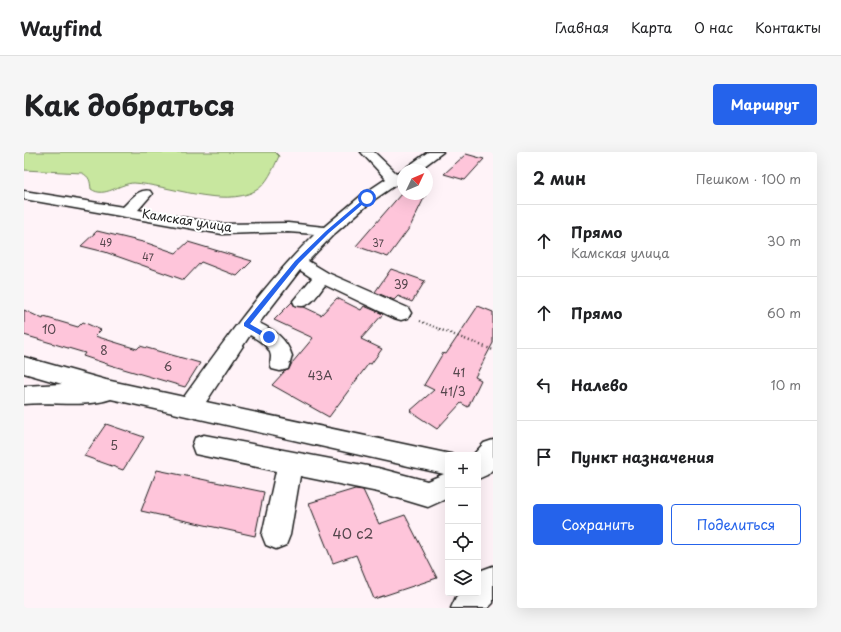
<!DOCTYPE html>
<html lang="ru">
<meta charset="utf-8">
<style>
:root{--surface:#fff;--page:#f6f6f6;--text:#202124;--muted:#757577;--line:#e0e0e0;--accent:#2563eb}
body{margin:0;font-family:"Playpen Sans",sans-serif;background:var(--page);color:var(--text)}
.controls{position:absolute;right:12px;bottom:12px;display:grid;overflow:hidden;border-radius:4px;box-shadow:0 4px 16px #0002}
.controls button{width:36px;height:36px;display:grid;place-items:center;padding:0;border:0;border-bottom:1px solid var(--line);background:var(--surface);color:var(--text);font:20px sans-serif}
.compass{position:absolute;left:373px;top:12px;width:36px;height:36px;border-radius:50%;background:var(--surface);box-shadow:0 4px 16px #0002;rotate:46deg}
.stop{position:absolute;width:12px;height:12px;margin:-9px;border:3px solid #2563eb;border-radius:50%;background:#fff}
.stop.end{background:#2563eb;border-color:#fff;box-shadow:0 1px 4px #0008}
.list{margin:0;padding:0;list-style:none}
h2{display:flex;justify-content:space-between;align-items:center;height:52px;margin:0;padding:0 16px;font-size:17px}
h2 small{font-size:13px;font-weight:400;color:var(--muted)}
.list li{display:grid;grid-template-columns:26px 1fr auto;gap:12px;align-items:center;box-sizing:border-box;height:72px;padding:0 16px;border-top:1px solid var(--line)}
.list b{display:block;font-size:15px;white-space:nowrap}
.list p{margin:0;font-size:13px;white-space:nowrap;color:var(--muted)}
.list em{font-size:13px;font-style:normal;color:var(--muted)}
.actions{display:flex;gap:8px;padding:12px 16px}
.actions a{flex:1;padding:9px 0;border:1px solid var(--accent);border-radius:4px;text-align:center;font-size:14px;color:var(--accent)}
.actions .main{background:var(--accent);color:#fff}
.icon{flex:none;width:22px;height:22px;fill:none;stroke:currentColor;stroke-width:2;stroke-linecap:round;stroke-linejoin:round}
.map{position:relative;flex:none;width:469px;height:456px;overflow:hidden;border-radius:4px}
header{display:flex;align-items:center;gap:24px;box-sizing:border-box;height:56px;padding:0 20px;background:var(--surface);border-bottom:1px solid var(--line)}
header strong{font-size:19px}
nav{display:flex;gap:22px;margin-inline-start:auto;font-size:14px}
.intro{display:flex;align-items:center;justify-content:space-between;box-sizing:border-box;height:96px;padding:0 24px}
h1{margin:0;font-size:28px}
.button{padding:10px 18px;border-radius:4px;background:var(--accent);color:#fff;font-size:14px;font-weight:700}
main{display:flex;gap:24px;padding:0 24px}
aside{flex:1;background:var(--surface);border-radius:4px;box-shadow:0 4px 16px #0002}
.map>svg:first-child{display:block}
</style>
<header>
<strong>Wayfind</strong>
<nav><a>Главная</a><a>Карта</a><a>О нас</a><a>Контакты</a></nav>
</header>
<div class="intro"><h1>Как добраться</h1><a class="button">Маршрут</a></div>
<main>
<div class="map">
<svg width="469" height="456" viewBox="0 0 469 456">
<rect width="100%" height="100%" fill="#fff3f8"/>
<filter id="ink" filterUnits="userSpaceOnUse"><feTurbulence type="fractalNoise" baseFrequency=".025" numOctaves="2"/><feDisplacementMap in="SourceGraphic" scale="8" xChannelSelector="R" yChannelSelector="G"/><feConvolveMatrix kernelMatrix="1 2 1 2 8 2 1 2 1" color-interpolation-filters="sRGB"/></filter>
<g filter="url(#ink)">
<path fill="#c8e79f" stroke="#72825e" d="M0 0H251L255 4C250 15 243 33 231 39 200 56 144 33 110 31 95 31 81 47 67 37 66 29 66 25 58 21L0 18Z"/>
<g fill="#fec5da" stroke="#1c1c1c">
<path d="M442 2 460 7 441 28 420 22Z"/>
<path d="M377 42H402L386 75 364 105 332 94Z"/>
<path d="M73 79 123 91 152 101 164 90 228 109 213 124 177 110 160 128 81 100 57 94Z"/>
<path d="M367 117 401 129 388 150 374 144 370 148 351 140Z"/>
<path d="M313 146 337 158 340 154 359 162 337 187 358 197 347 212 345 211 305 265 248 233 260 220 265 217 268 211 289 186 250 168 268 150 271 154 280 155 297 163Z"/>
<path d="M454 154 469 160V191L451 225 457 228 444 255 437 251 413 277 386 259 410 238 400 233 419 201 422 202Z"/>
<path d="M0 158 19 167 20 165 54 175 59 170 77 178 71 184 113 197 116 194 176 211 161 235 86 213 59 204 61 201 0 183Z"/>
<path d="M82 272 120 285 99 318 60 304Z"/>
<path d="M133 318 240 340 231 384 117 359Z"/>
<path d="M331 337 339 338 355 372 381 363 413 426 350 447 332 403 309 411 285 351Z"/>
</g>
<g fill="none" stroke-linecap="round" stroke-linejoin="round">
<defs>
<g id="minor">
<path d="M337 0H350L372 21 379 18V28L348 49 309 83 284 109 304 121 384 156 387 161 384 166 377 168 370 166 301 133C292 144 286 158 271 153L269 149 288 126 276 118 235 171C250 178 263 187 268 204L264 217 256 219 248 217C245 211 247 210 247 204 246 194 234 188 226 183L182 250 431 303H424V346L404 355 354 340 276 324 266 383 262 393 252 397 242 393 238 383 252 319 171 302 168 294 171 286 180 283 354 316 403 329 420 322 87 247C60 256 28 249 0 252V234L38 232 0 221V205L82 228 160 245C201 188 241 131 291 82L264 80 198 82 0 47V39L99 55C107 48 114 36 126 39L128 42 114 58 198 72 264 71 300 75 338 43 362 27Z"/>
<path d="M404 0H419L395 18H379Z"/>
<path d="M469 288V317L463 323 454 327V303H449L460 291Z"/>
<path d="M469 414V451L464 456H427L432 445 436 441H454V423L458 418Z"/>
</g>
</defs>
<use href="#minor" stroke="#1c1c1c" stroke-width="3"/>
<path stroke="#1c1c1c" stroke-width="2" stroke-dasharray="1 2.5" stroke-linecap="butt" d="M396 169 418 178"/>
<path stroke="#1c1c1c" stroke-width="2.5" stroke-dasharray="1 3" stroke-linecap="butt" d="M415 177 469 198"/>
<use href="#minor" fill="#fff" fill-rule="evenodd"/>
</g>
</g>
<path fill="#2563eb" d="M342 45 346 46 305 81 275 111 226 172 247 184V187H243L220 174V171L271 109 302 79Z"/>
<g text-anchor="middle" stroke-width="4" stroke-linejoin="round" paint-order="stroke">
<g font-size="10" fill="#54464c">
<text x="82" y="95">49</text>
<text x="354" y="95">37</text>
<text x="124" y="109">47</text>
</g>
<g font-size="12" fill="#1c1c1c" stroke="#fff">
<text transform="translate(163 69) rotate(9)" y="4">Камская улица</text>
</g>
<g font-size="12" fill="#54464c">
<text x="377" y="137">39</text>
<text x="25" y="182">10</text>
<text x="80" y="203">8</text>
<text x="144" y="219">6</text>
<text x="435" y="225">41</text>
<text x="296" y="228">43А</text>
<text x="429" y="244">41/3</text>
<text x="90" y="298">5</text>
</g>
<g font-size="14" fill="#54464c">
<text x="329" y="387">40 с2</text>
</g>
</g>
</svg>
<div class="controls">
<button>+</button>
<button>−</button>
<button><svg class="icon" aria-label="locate" viewBox="0 0 24 24"><circle cx="12" cy="12" r="6"/><path d="M12 2v4M12 18v4M2 12h4M18 12h4"/></svg></button>
<button><svg class="icon" aria-label="layers" viewBox="0 0 24 24"><path d="M12 4l9 5-9 5-9-5zM3 14l9 5 9-5"/></svg></button>
</div>
<svg class="compass" viewBox="-18 -18 36 36"><path d="M0-13l5 13h-10z" fill="#e53935"/><path d="M0 13l5-13h-10z" fill="#757577"/></svg>
<div class="stop" style="left:343px;top:46px"></div>
<div class="stop end" style="left:245px;top:185px"></div>
</div>
<aside>
<h2>2 мин<small>Пешком · 100 m</small></h2>
<ul class="list">
<li><svg class="icon" aria-label="ahead" viewBox="0 0 24 24"><path d="M12 20V5M6 11l6-6 6 6"/></svg><div><b>Прямо</b><p>Камская улица</p></div><em>30 m</em></li>
<li><svg class="icon" aria-label="ahead" viewBox="0 0 24 24"><path d="M12 20V5M6 11l6-6 6 6"/></svg><div><b>Прямо</b></div><em>60 m</em></li>
<li><svg class="icon" aria-label="left" viewBox="0 0 24 24"><path d="M17 20v-9H6M10 6l-5 5 5 5"/></svg><div><b>Налево</b></div><em>10 m</em></li>
<li><svg class="icon" aria-label="arrive" viewBox="0 0 24 24"><path d="M6 21V4h12l-3 4 3 4H6"/></svg><div><b>Пункт назначения</b></div></li>
</ul>
<div class="actions"><a class="main">Сохранить</a><a>Поделиться</a></div>
</aside>
</main>
